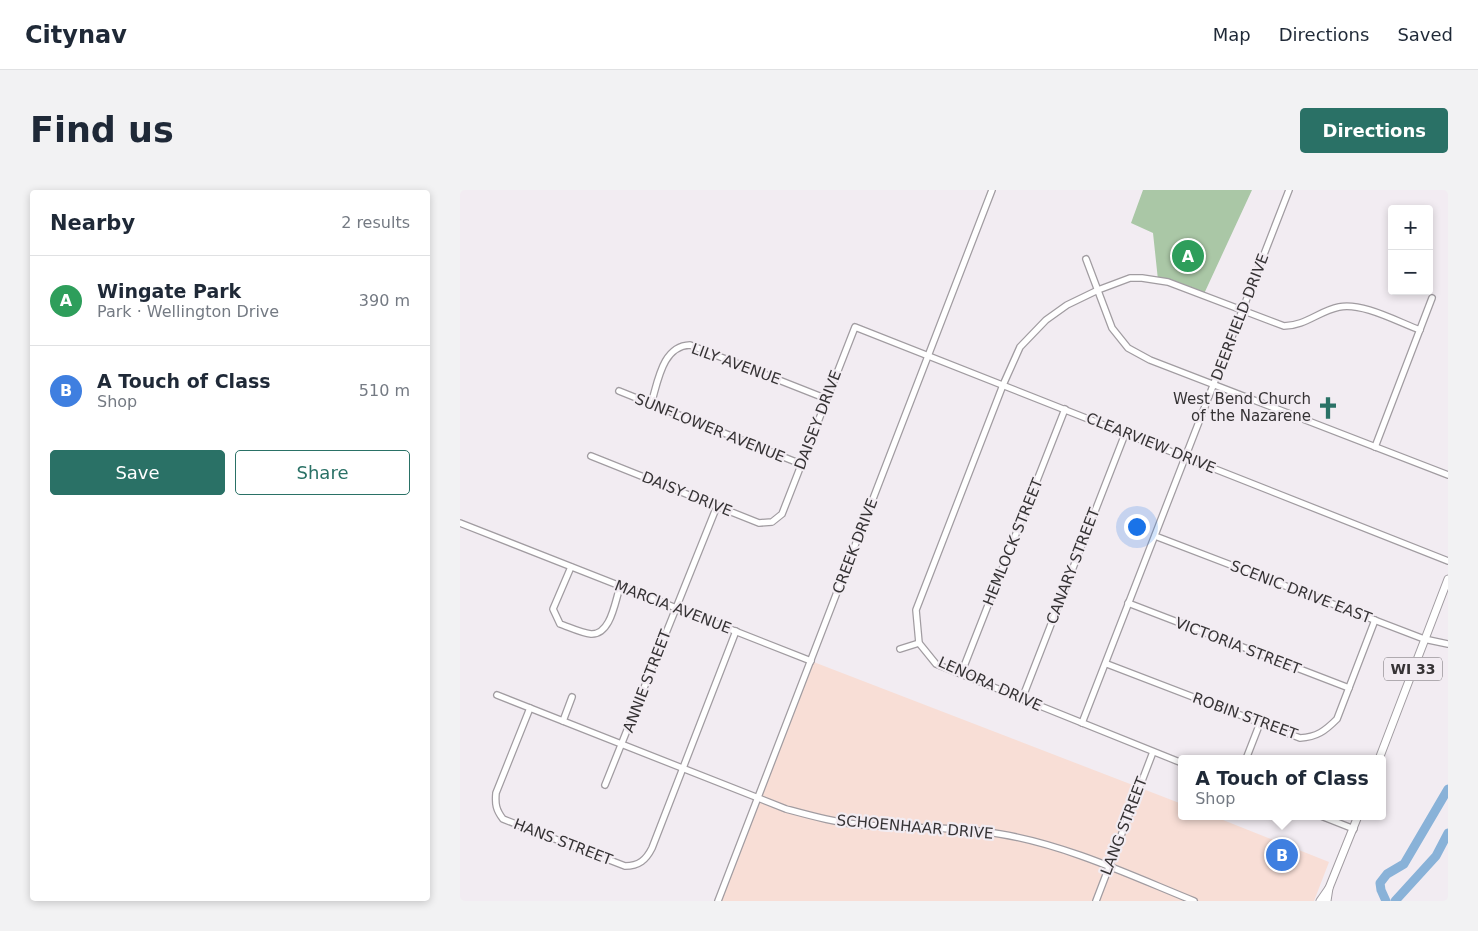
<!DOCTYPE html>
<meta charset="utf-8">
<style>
:root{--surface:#fff;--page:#f2f2f3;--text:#1f2937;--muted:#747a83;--line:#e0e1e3;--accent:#2a7166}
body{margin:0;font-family:"DejaVu Sans",sans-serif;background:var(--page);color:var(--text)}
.controls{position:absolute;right:15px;top:15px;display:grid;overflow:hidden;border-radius:5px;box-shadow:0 2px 8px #0003}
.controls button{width:45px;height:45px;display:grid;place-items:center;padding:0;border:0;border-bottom:1px solid var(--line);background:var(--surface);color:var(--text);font:25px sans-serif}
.you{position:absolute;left:676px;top:336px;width:18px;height:18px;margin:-12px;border:4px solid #fff;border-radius:50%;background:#1a73e8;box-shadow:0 0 0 8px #1a73e833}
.badge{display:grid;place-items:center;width:32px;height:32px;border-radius:50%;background:var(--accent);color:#fff;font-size:16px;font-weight:700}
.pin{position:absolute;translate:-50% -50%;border:2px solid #fff;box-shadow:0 1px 5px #0006}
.popup{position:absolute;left:718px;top:565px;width:208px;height:65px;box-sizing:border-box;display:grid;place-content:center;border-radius:5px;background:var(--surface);filter:drop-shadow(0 1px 4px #0005);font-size:16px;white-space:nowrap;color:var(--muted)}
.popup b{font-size:19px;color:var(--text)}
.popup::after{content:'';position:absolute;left:50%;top:100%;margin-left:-10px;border:10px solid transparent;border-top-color:var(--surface)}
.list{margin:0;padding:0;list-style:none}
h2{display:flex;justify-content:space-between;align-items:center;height:65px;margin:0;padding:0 20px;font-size:21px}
h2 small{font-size:16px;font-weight:400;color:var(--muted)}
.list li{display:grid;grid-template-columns:32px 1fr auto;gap:15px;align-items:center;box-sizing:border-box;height:90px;padding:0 20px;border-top:1px solid var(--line)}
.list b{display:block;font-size:19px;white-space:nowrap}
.list p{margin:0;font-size:16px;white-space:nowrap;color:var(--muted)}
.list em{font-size:16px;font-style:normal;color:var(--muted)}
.actions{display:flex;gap:10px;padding:15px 20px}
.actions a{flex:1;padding:11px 0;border:1px solid var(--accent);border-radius:5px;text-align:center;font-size:18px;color:var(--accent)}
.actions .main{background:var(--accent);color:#fff}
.map{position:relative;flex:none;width:988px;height:711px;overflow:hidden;border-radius:5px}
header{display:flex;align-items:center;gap:30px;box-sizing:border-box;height:70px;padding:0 25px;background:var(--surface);border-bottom:1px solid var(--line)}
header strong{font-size:24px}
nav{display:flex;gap:28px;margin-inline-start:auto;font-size:18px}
.intro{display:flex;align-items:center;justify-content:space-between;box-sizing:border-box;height:120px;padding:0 30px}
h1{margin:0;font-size:35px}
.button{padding:12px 22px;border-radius:5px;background:var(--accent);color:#fff;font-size:18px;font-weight:700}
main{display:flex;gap:30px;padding:0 30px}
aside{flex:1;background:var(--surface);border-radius:5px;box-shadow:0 2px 8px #0003}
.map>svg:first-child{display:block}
</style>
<header>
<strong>Citynav</strong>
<nav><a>Map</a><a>Directions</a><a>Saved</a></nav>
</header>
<div class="intro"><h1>Find us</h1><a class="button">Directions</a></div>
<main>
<aside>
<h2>Nearby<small>2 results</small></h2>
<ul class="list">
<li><span class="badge" style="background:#2e9e5b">A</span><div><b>Wingate Park</b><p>Park · Wellington Drive</p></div><em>390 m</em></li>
<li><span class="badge" style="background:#3f7fe0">B</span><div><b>A Touch of Class</b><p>Shop</p></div><em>510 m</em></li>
</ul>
<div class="actions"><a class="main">Save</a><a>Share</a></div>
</aside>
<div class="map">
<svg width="988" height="711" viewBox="0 0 988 711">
<rect width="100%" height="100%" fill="#f2ecf2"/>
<path fill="#f8ded6" d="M351 471 722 614V626H753L869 672 854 711H258Z"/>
<path fill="#aac7a6" d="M683 0H792L743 106 698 90 693 43 671 33Z"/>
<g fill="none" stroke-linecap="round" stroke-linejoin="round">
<g stroke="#89b2d8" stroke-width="9">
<path d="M926 711 921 700 920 693 927 684 944 674 988 599"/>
<path d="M935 711 976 666 988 643"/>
</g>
<defs>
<g id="minor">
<path d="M626 69 652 138 668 158 690 170 988 285"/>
<path d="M159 201 341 274"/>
<path d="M191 214C198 192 202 156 230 155L367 209"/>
<path d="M915 257 972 108"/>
<path d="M131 266 299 333 312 332 322 324 395 137 988 371"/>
<path d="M0 333 351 471"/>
<path d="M695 346 964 449 988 454"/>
<path d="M111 377 93 419 100 434C109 437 121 443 131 444 151 445 155 411 160 397"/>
<path d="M668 413 889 498"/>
<path d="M440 459 459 453"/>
<path d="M647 474 840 548C857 547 865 541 877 529L915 430"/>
<path d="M501 484 605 219"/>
<path d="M37 505 326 619C352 626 377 633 404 635 450 639 495 636 540 644 607 655 672 686 734 711"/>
<path d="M562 509 665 244"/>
<path d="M70 518 36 603C35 614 36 620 43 629L165 676C179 676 186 670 192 658L276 441"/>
<path d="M103 531 112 507"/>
<path d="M622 533 829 0"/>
<path d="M786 569 800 533"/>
<path d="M722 573 476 474 459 453 456 420 543 195 560 157 586 130 607 115 638 100 670 88H682L708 92 824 136C845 136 859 121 879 117 902 112 938 132 960 140"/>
<path d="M145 595 257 316"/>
<path d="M861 626 894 639"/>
<path d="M258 711 532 0"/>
<path d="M636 711 693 562"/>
</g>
<g id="major">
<path d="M919 569 988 389"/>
<path d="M860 711 869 698"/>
<path d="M867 711 869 698 898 626"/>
</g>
</defs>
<use href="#minor" stroke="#a19ca1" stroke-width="8"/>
<use href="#major" stroke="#a19ca1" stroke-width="9"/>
<use href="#minor" stroke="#fff" stroke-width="5.5"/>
<use href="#major" stroke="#fff" stroke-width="7"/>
</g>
<defs>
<symbol id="church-bare" viewBox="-9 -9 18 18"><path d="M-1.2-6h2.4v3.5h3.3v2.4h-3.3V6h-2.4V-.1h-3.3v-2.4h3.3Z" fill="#2a7166" stroke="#f2ecf2" stroke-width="2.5" paint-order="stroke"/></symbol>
</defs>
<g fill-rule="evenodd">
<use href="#church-bare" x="852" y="202" width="32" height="32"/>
</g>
<g text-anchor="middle" stroke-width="4.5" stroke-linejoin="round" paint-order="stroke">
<rect fill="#f2ecf2" stroke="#6e6a6e" stroke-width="1" x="924" y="467.5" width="58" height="23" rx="4"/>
<g font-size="14" font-weight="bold" fill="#363335">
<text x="953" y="484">WI 33</text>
</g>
<g font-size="15" fill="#363335" stroke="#f2ecf2">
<text transform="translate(780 127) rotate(-69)" y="5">DEERFIELD DRIVE</text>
<text transform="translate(276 174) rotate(20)" y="5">LILY AVENUE</text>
<text transform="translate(358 230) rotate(-69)" y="5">DAISEY DRIVE</text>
<text transform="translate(250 238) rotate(22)" y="5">SUNFLOWER AVENUE</text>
<text transform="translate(691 253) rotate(22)" y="5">CLEARVIEW DRIVE</text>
<text transform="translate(227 304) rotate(22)" y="5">DAISY DRIVE</text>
<text transform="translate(553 352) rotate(-68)" y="5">HEMLOCK STREET</text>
<text transform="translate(395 356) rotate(-69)" y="5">CREEK DRIVE</text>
<text transform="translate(613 376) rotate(-69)" y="5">CANARY STREET</text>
<text transform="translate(841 402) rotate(21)" y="5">SCENIC DRIVE EAST</text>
<text transform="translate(213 417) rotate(21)" y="5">MARCIA AVENUE</text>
<text transform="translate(778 456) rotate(21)" y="5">VICTORIA STREET</text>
<text transform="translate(187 491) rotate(-69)" y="5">ANNIE STREET</text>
<text transform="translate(530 494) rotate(24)" y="5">LENORA DRIVE</text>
<text transform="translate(785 526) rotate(20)" y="5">ROBIN STREET</text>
<text transform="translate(664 636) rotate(-69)" y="5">LANG STREET</text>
<text transform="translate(455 637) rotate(5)" y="5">SCHOENHAAR DRIVE</text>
<text transform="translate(103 652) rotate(21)" y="5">HANS STREET</text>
</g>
<g font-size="15" fill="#363335" stroke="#f2ecf2" text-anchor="end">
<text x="851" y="214">West Bend Church<tspan x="851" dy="17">of the Nazarene</tspan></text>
</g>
</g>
</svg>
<div class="controls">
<button>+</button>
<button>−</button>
</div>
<div class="you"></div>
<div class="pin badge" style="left:728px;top:66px;background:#2e9e5b">A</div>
<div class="pin badge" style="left:822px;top:665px;background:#3f7fe0">B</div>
<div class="popup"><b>A Touch of Class</b>Shop</div>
</div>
</main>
